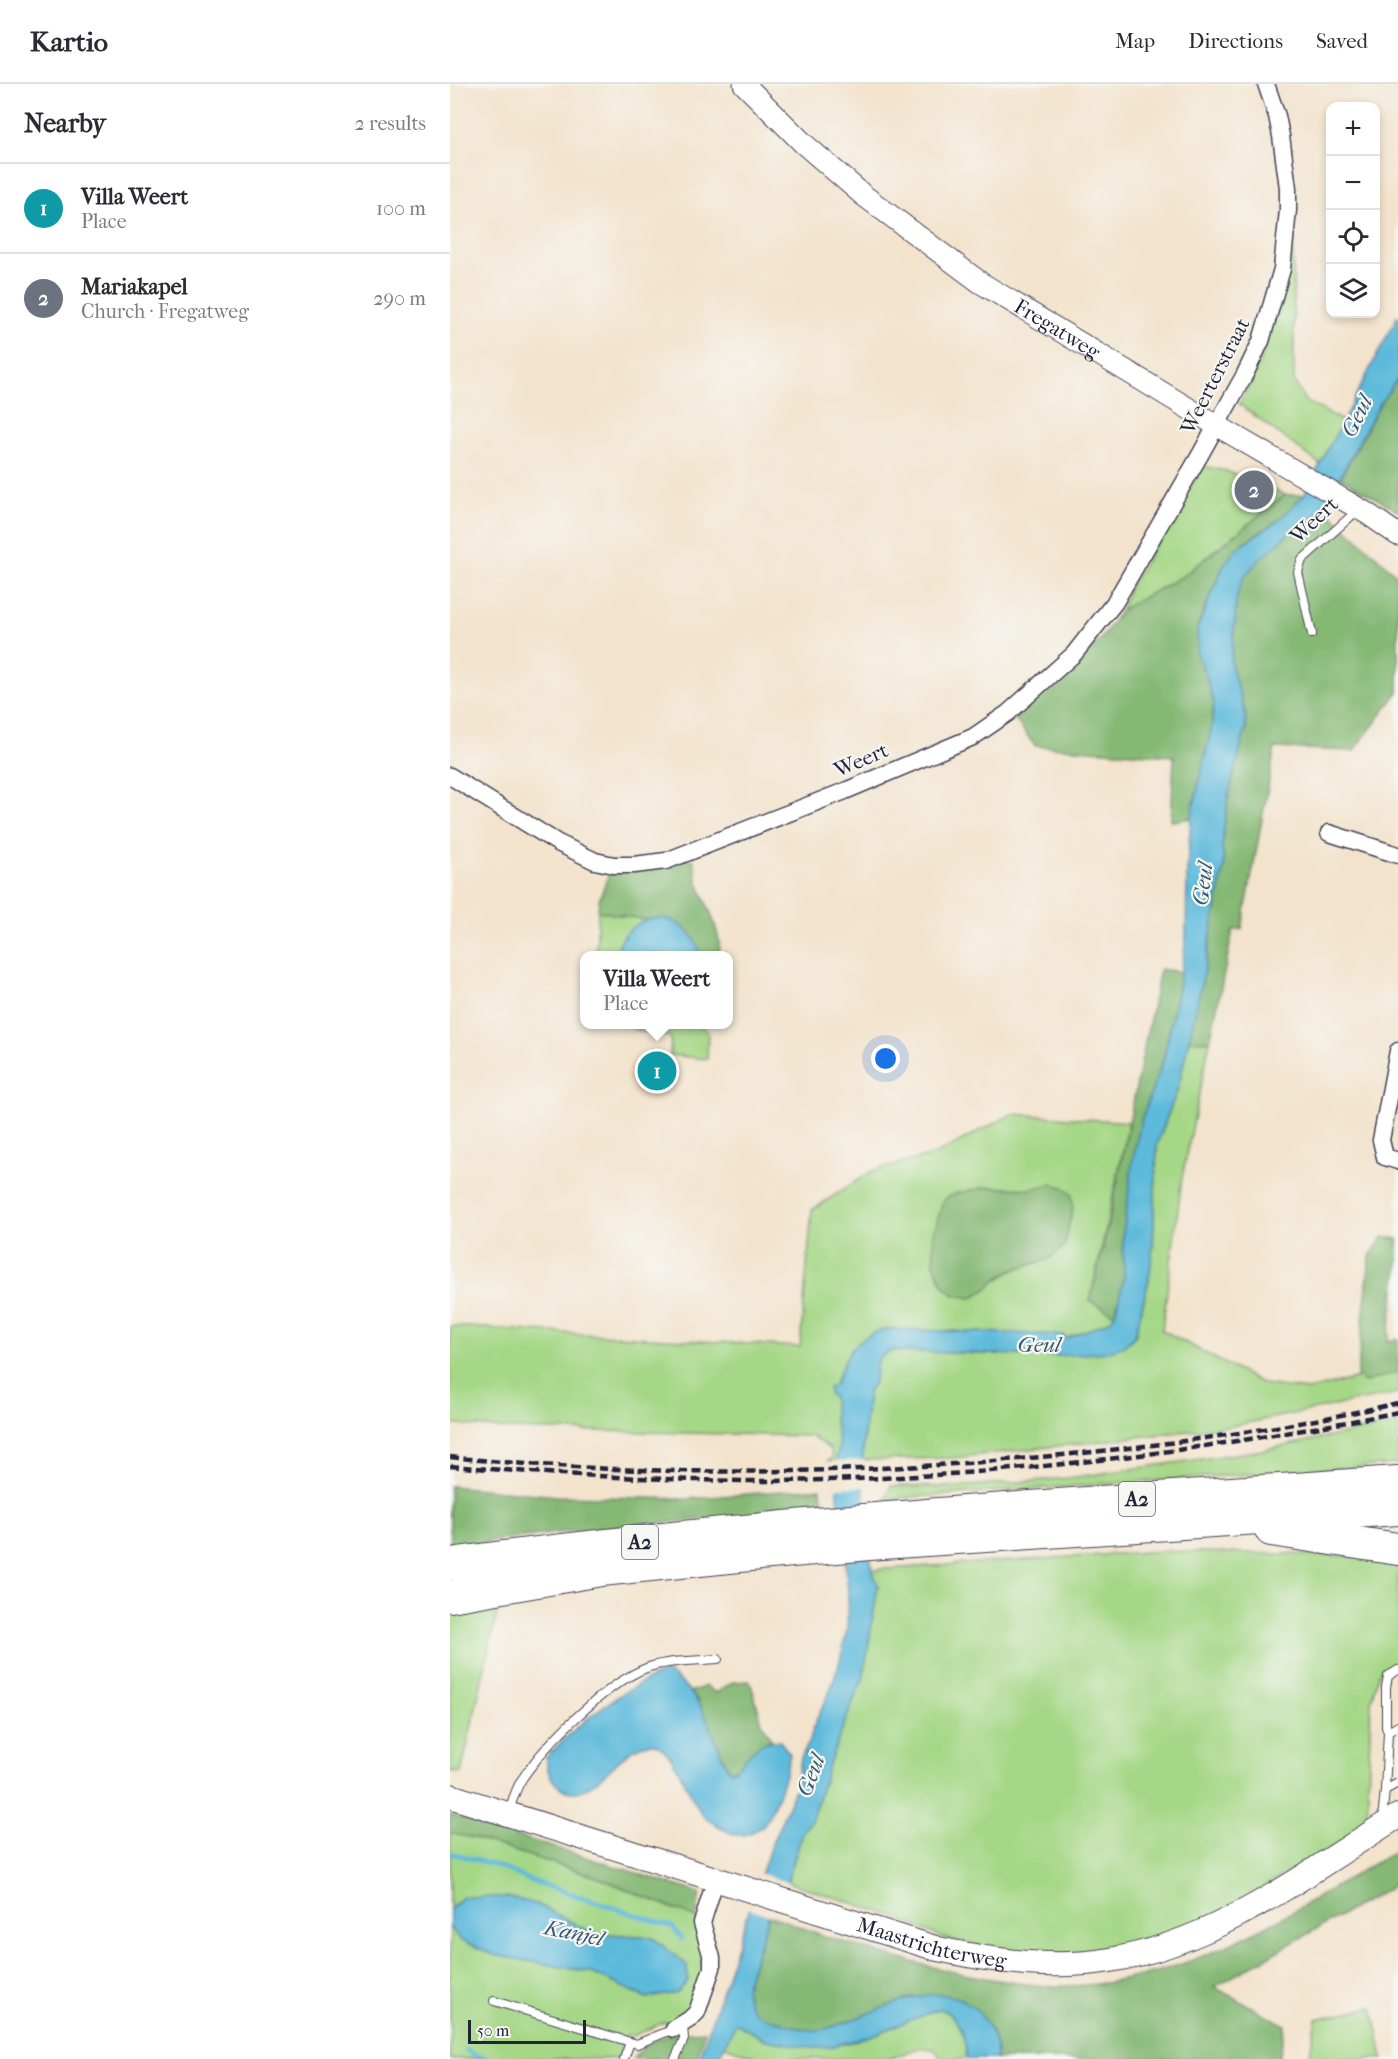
<!DOCTYPE html>
<meta charset="utf-8">
<style>
:root{--surface:#fff;--page:#f2f2f3;--text:#2b2b33;--muted:#7c7c81;--line:#e1e1e2;--accent:#111827}
body{margin:0;font-family:"IM FELL French Canon",serif;background:var(--page);color:var(--text)}
.controls{position:absolute;right:18px;top:18px;display:grid;overflow:hidden;border-radius:12px;box-shadow:0 3px 9px #0003}
.controls button{width:54px;height:54px;display:grid;place-items:center;padding:0;border:0;border-bottom:2px solid var(--line);background:var(--surface);color:var(--text);font:30px sans-serif}
.scale{position:absolute;left:18px;bottom:15px;width:118px;box-sizing:border-box;padding-left:6px;border:3px solid #22223b;border-top:0;font-size:16px;line-height:21px;white-space:nowrap;color:#22223b;-webkit-text-stroke:4px #f6f6f2;paint-order:stroke}
.you{position:absolute;left:436px;top:975px;width:21px;height:21px;margin:-15px;border:4px solid #fff;border-radius:50%;background:#1a73e8;box-shadow:0 0 0 9px #1a73e833}
.badge{display:grid;place-items:center;width:39px;height:39px;border-radius:50%;background:var(--accent);color:#fff;font-size:20px;font-weight:700}
.pin{position:absolute;translate:-50% -50%;border:3px solid #fff;box-shadow:0 2px 6px #0006}
.popup{position:absolute;left:130px;top:867px;width:153px;height:78px;box-sizing:border-box;display:grid;place-content:center;border-radius:12px;background:var(--surface);filter:drop-shadow(0 2px 4px #0005);font-size:20px;white-space:nowrap;color:var(--muted)}
.popup b{font-size:22px;color:var(--text)}
.popup::after{content:'';position:absolute;left:50%;top:100%;margin-left:-12px;border:12px solid transparent;border-top-color:var(--surface)}
.list{margin:0;padding:0;list-style:none}
h2{display:flex;justify-content:space-between;align-items:center;height:78px;margin:0;padding:0 24px;font-size:26px}
h2 small{font-size:20px;font-weight:400;color:var(--muted)}
.list li{display:grid;grid-template-columns:39px 1fr auto;gap:18px;align-items:center;box-sizing:border-box;height:90px;padding:0 24px;border-top:2px solid var(--line)}
.list b{display:block;font-size:22px;white-space:nowrap}
.list p{margin:0;font-size:20px;white-space:nowrap;color:var(--muted)}
.list em{font-size:20px;font-style:normal;color:var(--muted)}
.icon{flex:none;width:33px;height:33px;fill:none;stroke:currentColor;stroke-width:2;stroke-linecap:round;stroke-linejoin:round}
.map{position:relative;flex:none;width:948px;height:1975px;overflow:hidden}
header{display:flex;align-items:center;gap:36px;box-sizing:border-box;height:84px;padding:0 30px;background:var(--surface);border-bottom:2px solid var(--line)}
header strong{font-size:28px}
nav{display:flex;gap:33px;margin-inline-start:auto;font-size:21px}
main{display:flex}
aside{flex:1;background:var(--surface)}
.map>svg:first-child{display:block}
</style>
<header>
<strong>Kartio</strong>
<nav><a>Map</a><a>Directions</a><a>Saved</a></nav>
</header>
<main>
<aside>
<h2>Nearby<small>2 results</small></h2>
<ul class="list">
<li><span class="badge" style="background:#0f9aa8">1</span><div><b>Villa Weert</b><p>Place</p></div><em>100 m</em></li>
<li><span class="badge" style="background:#6b7280">2</span><div><b>Mariakapel</b><p>Church · Fregatweg</p></div><em>290 m</em></li>
</ul>
</aside>
<div class="map">
<svg width="948" height="1975" viewBox="0 0 948 1975">
<rect width="100%" height="100%" fill="#f6f6f2"/>
<filter id="ink" filterUnits="userSpaceOnUse"><feTurbulence type="fractalNoise" baseFrequency=".0167" numOctaves="2"/><feDisplacementMap in="SourceGraphic" scale="12" xChannelSelector="R" yChannelSelector="G"/><feConvolveMatrix kernelMatrix="1 2 1 2 8 2 1 2 1" color-interpolation-filters="sRGB"/></filter>
<filter id="wash" filterUnits="userSpaceOnUse"><feTurbulence type="fractalNoise" baseFrequency=".008" numOctaves="4" result="noise"/><feDisplacementMap in="SourceGraphic" scale="24" xChannelSelector="R" yChannelSelector="G"/><feGaussianBlur stdDeviation="1.35" result="paint"/><feColorMatrix in="noise" values="0 0 0 0 0 0 0 0 0 0 0 0 0 0 0 0 0 1.4 0 .05"/><feComposite in="paint" operator="in"/></filter>
<g filter="url(#wash)">
<rect width="100%" height="100%" fill="#f3e3cc"/>
<g fill="#a5d786" stroke="#647c60" stroke-width="1.5" fill-rule="evenodd">
<path d="M843 150 844 296 855 317 893 337 871 381 789 320 801 298 817 260Z"/>
<path d="M753 382 776 387 835 411 733 492 671 526 678 506Z"/>
<path d="M148 827 196 836C181 842 169 855 166 871L146 872Z"/>
<path d="M173 941H250L258 948 257 975 220 971 221 953 187 946Z"/>
<path d="M738 956 760 957 732 1094 712 1246 813 1300 858 1306 909 1294 915 1298 948 1288V1309L782 1342 502 1374 412 1376 418 1307 425 1297 426 1283 430 1273 440 1267 609 1272 685 1252 699 1195 703 1162 707 1060 728 1004Z"/>
<path d="M562 1030 679 1038 640 1217 665 1230 660 1237 615 1255 614 1251 435 1245 423 1249 397 1272 383 1303 384 1332 389 1362 386 1377H378L382 1373 381 1366 361 1352 57 1345 0 1340V1242L350 1263 362 1126 422 1087 486 1070ZM538 1103 580 1105 597 1176C572 1181 553 1189 534 1207L507 1109Z"/>
<path d="M948 1339V1380L435 1415 441 1402 506 1403 619 1394 814 1366Z"/>
<path d="M713 1467 948 1473V1575L929 1589 921 1617 917 1740 879 1765 754 1838 688 1859 637 1869 585 1870 534 1863 490 1853 446 1833 337 1798 353 1747 361 1737 380 1677 404 1615 413 1595 428 1501 422 1486Z"/>
<path d="M50 1516 11 1689 0 1687V1523Z"/>
<path d="M0 1749 23 1754 147 1793 246 1834 255 1880 243 1919 235 1927 224 1945 214 1938 183 1952 176 1951 168 1975H0V1843L10 1856 44 1871 140 1888 197 1914 227 1909 238 1897 237 1881 170 1852 142 1849 87 1820 13 1813 0 1825Z"/>
<path d="M923 1923 933 1975H859L866 1935Z"/>
<path d="M488 1925C509 1928 516 1957 517 1975H492L484 1965 469 1964 438 1975H311L275 1962 285 1939 316 1956 396 1960Z"/>
</g>
<g fill="#84b873" stroke="#536d57" stroke-width="1.5">
<path d="M948 294V427L891 394 931 318Z"/>
<path d="M835 411H854L829 436 794 458 774 481 754 526 747 545V570L755 589 764 619 761 646 741 734 721 737 724 672 585 662 565 635 651 555 671 526 733 492Z"/>
<path d="M873 423 948 492V608L904 667 825 664 792 845 783 846 760 957 738 956 752 898 774 782 772 761 778 712 796 644 781 579 787 511 793 494 810 475 836 452 867 430Z"/>
<path d="M243 775C245 783 246 791 248 798 255 818 273 851 269 871H250C245 846 223 831 196 836L148 827 149 816 159 790Z"/>
<path d="M710 885 731 888 714 974 691 1037 683 1075 673 1151 674 1194 665 1230 640 1217 660 1133Z"/>
<path d="M602 1100 613 1103 622 1111 623 1124 614 1163 597 1176 564 1185 548 1194 534 1207 521 1214 504 1211 493 1201 484 1180 483 1152 492 1120 496 1114 507 1109 538 1103 580 1105Z"/>
<path d="M933 1153 948 1155V1182L938 1257 948 1255V1288L915 1298 907 1293 920 1172Z"/>
<path d="M0 1402 107 1412 236 1415 370 1404 375 1424 105 1449 0 1463Z"/>
<path d="M300 1597 312 1639 322 1656H319L284 1686 279 1687 248 1617 240 1608 256 1602 266 1609 283 1598Z"/>
<path d="M0 1731 250 1809 246 1834 147 1793 23 1754 0 1749Z"/>
<path d="M948 1766V1799L764 1903 835 1941 829 1975H546L547 1966 541 1946 464 1913 379 1944 363 1947 312 1934 301 1925 295 1905 319 1831C342 1839 364 1849 387 1856 455 1878 530 1898 601 1902 648 1904 699 1892 743 1876 815 1849 881 1803 948 1766Z"/>
<path d="M255 1947 246 1975H183C198 1952 229 1948 255 1947Z"/>
</g>
<g fill="#5dbadb" stroke="#406e8b" stroke-width="1.5">
<path d="M948 231V294L931 318 873 423 867 430 836 452 810 475 793 494 787 511 781 580 795 629 796 644 778 712 772 761 774 782 752 898 728 1004 707 1060 703 1162 699 1195 685 1252 674 1262 658 1268 609 1272 440 1267 430 1273 426 1283 425 1297 418 1307 413 1361V1403L422 1486 428 1501 413 1595 404 1615 380 1677 361 1737 353 1747 337 1798 319 1831 295 1904C299 1927 305 1932 327 1937 339 1940 355 1948 367 1946 417 1940 497 1875 535 1937 542 1948 548 1961 546 1975H517C516 1957 509 1928 488 1925L421 1952 379 1963 364 1964 316 1956 286 1939 268 1975H249L320 1764 346 1703 351 1674 360 1656 364 1641 378 1612 390 1577 397 1546 398 1507 387 1404 386 1377 389 1362 384 1332 383 1313 380 1312 378 1304 385 1301C396 1272 402 1254 435 1245L614 1251 615 1255 660 1237 665 1230 674 1194 673 1151 683 1075 691 1037 714 974 731 888 736 856 737 784 741 734 761 646 764 619 755 589 747 570V545L774 481 787 464 829 436 854 411Z"/>
<path d="M213 834C233 839 246 851 250 871H166C171 847 188 835 213 834Z"/>
<path d="M215 1588C254 1607 261 1651 279 1687L285 1686C299 1672 307 1655 330 1657L340 1670C337 1689 325 1722 315 1739 313 1742 308 1744 304 1747 294 1753 286 1752 275 1746 266 1742 255 1734 250 1727 239 1711 223 1664 204 1660 172 1654 140 1730 108 1702 99 1693 97 1686 96 1674 130 1637 168 1607 215 1588Z"/>
<path d="M13 1813H58L87 1820 142 1849 202 1853 237 1881 238 1897 227 1909 197 1914 140 1888 44 1871 10 1856 0 1843V1825Z"/>
</g>
<g fill="#f3e3cc">
<path d="M415 1376 416 1403 384 1404 383 1377Z"/>
<path d="M309 1789 340 1799 322 1832 297 1824Z"/>
</g>
<g fill="none" stroke-linecap="round" stroke-linejoin="round">
<g stroke="#5dbadb" stroke-width="4.5">
<path d="M0 1769C26 1776 52 1782 76 1795L223 1843 232 1855"/>
<path d="M16 1966 24 1971 39 1975"/>
</g>
</g>
</g>
<g filter="url(#ink)">
<g fill="none" stroke-linecap="round" stroke-linejoin="round">
<defs>
<g id="service">
<path d="M862 550 848 488 852 476 909 425"/>
<path d="M938 1648 936 1643V1603L938 1592 948 1586"/>
<path d="M935 1706 938 1648 948 1642"/>
<path d="M58 1730C62 1718 65 1706 72 1695 97 1658 157 1598 199 1583 221 1576 246 1577 268 1575"/>
<path d="M940 1736 933 1726 935 1706 948 1699"/>
<path d="M44 1917 187 1960 224 1945"/>
<path d="M174 1975 180 1958"/>
<path d="M225 1975 234 1955 233 1940"/>
</g>
<g id="minor">
<path d="M0 692 108 759 145 777 164 781H184L216 777 395 707 523 653 558 629 624 570 665 518 750 371 795 290 811 257 832 185 838 126V104L831 52 827 32 816 0"/>
<path d="M879 749 948 771"/>
<path d="M948 967 931 1056 935 1073 948 1077"/>
<path d="M224 1945 240 1935 247 1928 262 1884V1874L252 1839 266 1794"/>
</g>
<g id="tertiary">
<path id="s1" d="M294 0 354 60 413 111 531 199 766 341 918 430 948 451"/>
</g>
<g id="secondary">
<path id="s2" d="M0 1712 488 1865C545 1877 603 1886 660 1876 768 1858 857 1789 948 1732"/>
</g>
<g id="motorway">
<path d="M821 1446 948 1465"/>
<path d="M0 1480C315 1438 632 1419 948 1398"/>
<path d="M0 1512 151 1486 289 1472 431 1459 948 1425"/>
</g>
</defs>
<use href="#service" stroke="#413f51" stroke-width="10"/>
<use href="#minor" stroke="#413f51" stroke-width="19"/>
<use href="#tertiary" stroke="#413f51" stroke-width="23"/>
<use href="#secondary" stroke="#413f51" stroke-width="26"/>
<use href="#motorway" stroke="#413f51" stroke-width="34"/>
<use href="#service" stroke="#fff" stroke-width="8"/>
<use href="#minor" stroke="#fff" stroke-width="16"/>
<use href="#tertiary" stroke="#fff" stroke-width="21"/>
<use href="#secondary" stroke="#fff" stroke-width="24"/>
<use href="#motorway" stroke="#fff" stroke-width="32"/>
<g stroke="#22223b" stroke-width="4.5" stroke-dasharray="9 4.5" stroke-linecap="butt">
<path d="M0 1373C189 1393 380 1391 569 1375 696 1364 824 1347 948 1319"/>
<path d="M0 1382C100 1390 200 1396 301 1397 519 1397 735 1371 948 1328"/>
</g>
</g>
</g>
<g text-anchor="middle" stroke-width="4.5" stroke-linejoin="round" paint-order="stroke">
<g fill="#f6f6f2" stroke="#626272" stroke-width="1.5">
<rect x="669" y="1398" width="36" height="34" rx="4.5"/>
<rect x="172" y="1441" width="36" height="34" rx="4.5"/>
</g>
<g font-size="20" font-weight="bold" fill="#22223b">
<text x="687" y="1422">A2</text>
<text x="190" y="1465">A2</text>
</g>
<g font-size="21" fill="#22223b" stroke="#f6f6f2">
<text dy="7" stroke="none"><textPath href="#s1" startOffset="399">Fregatweg</textPath></text>
<text transform="translate(765 292) rotate(-63)" y="7">Weerterstraat</text>
<text transform="translate(864 436) rotate(-43)" y="7">Weert</text>
<text transform="translate(411 676) rotate(-23)" y="7">Weert</text>
<text dy="7" stroke="none"><textPath href="#s2" startOffset="504">Maastrichterweg</textPath></text>
</g>
<g font-size="22" font-style="italic" fill="#375773" stroke="#f6f6f2">
<text transform="translate(906 332) rotate(-63)" y="8">Geul</text>
<text transform="translate(752 800) rotate(-83)" y="8">Geul</text>
<text x="589" y="1268">Geul</text>
<text transform="translate(360 1691) rotate(-69)" y="8">Geul</text>
<text transform="translate(124 1848) rotate(12)" y="8">Kanjel</text>
</g>
</g>
</svg>
<div class="controls">
<button>+</button>
<button>−</button>
<button><svg class="icon" aria-label="locate" viewBox="0 0 24 24"><circle cx="12" cy="12" r="6"/><path d="M12 2v4M12 18v4M2 12h4M18 12h4"/></svg></button>
<button><svg class="icon" aria-label="layers" viewBox="0 0 24 24"><path d="M12 4l9 5-9 5-9-5zM3 14l9 5 9-5"/></svg></button>
</div>
<div class="scale">50 m</div>
<div class="you"></div>
<div class="pin badge" style="left:207px;top:987px;background:#0f9aa8">1</div>
<div class="popup"><b>Villa Weert</b>Place</div>
<div class="pin badge" style="left:804px;top:406px;background:#6b7280">2</div>
</div>
</main>
